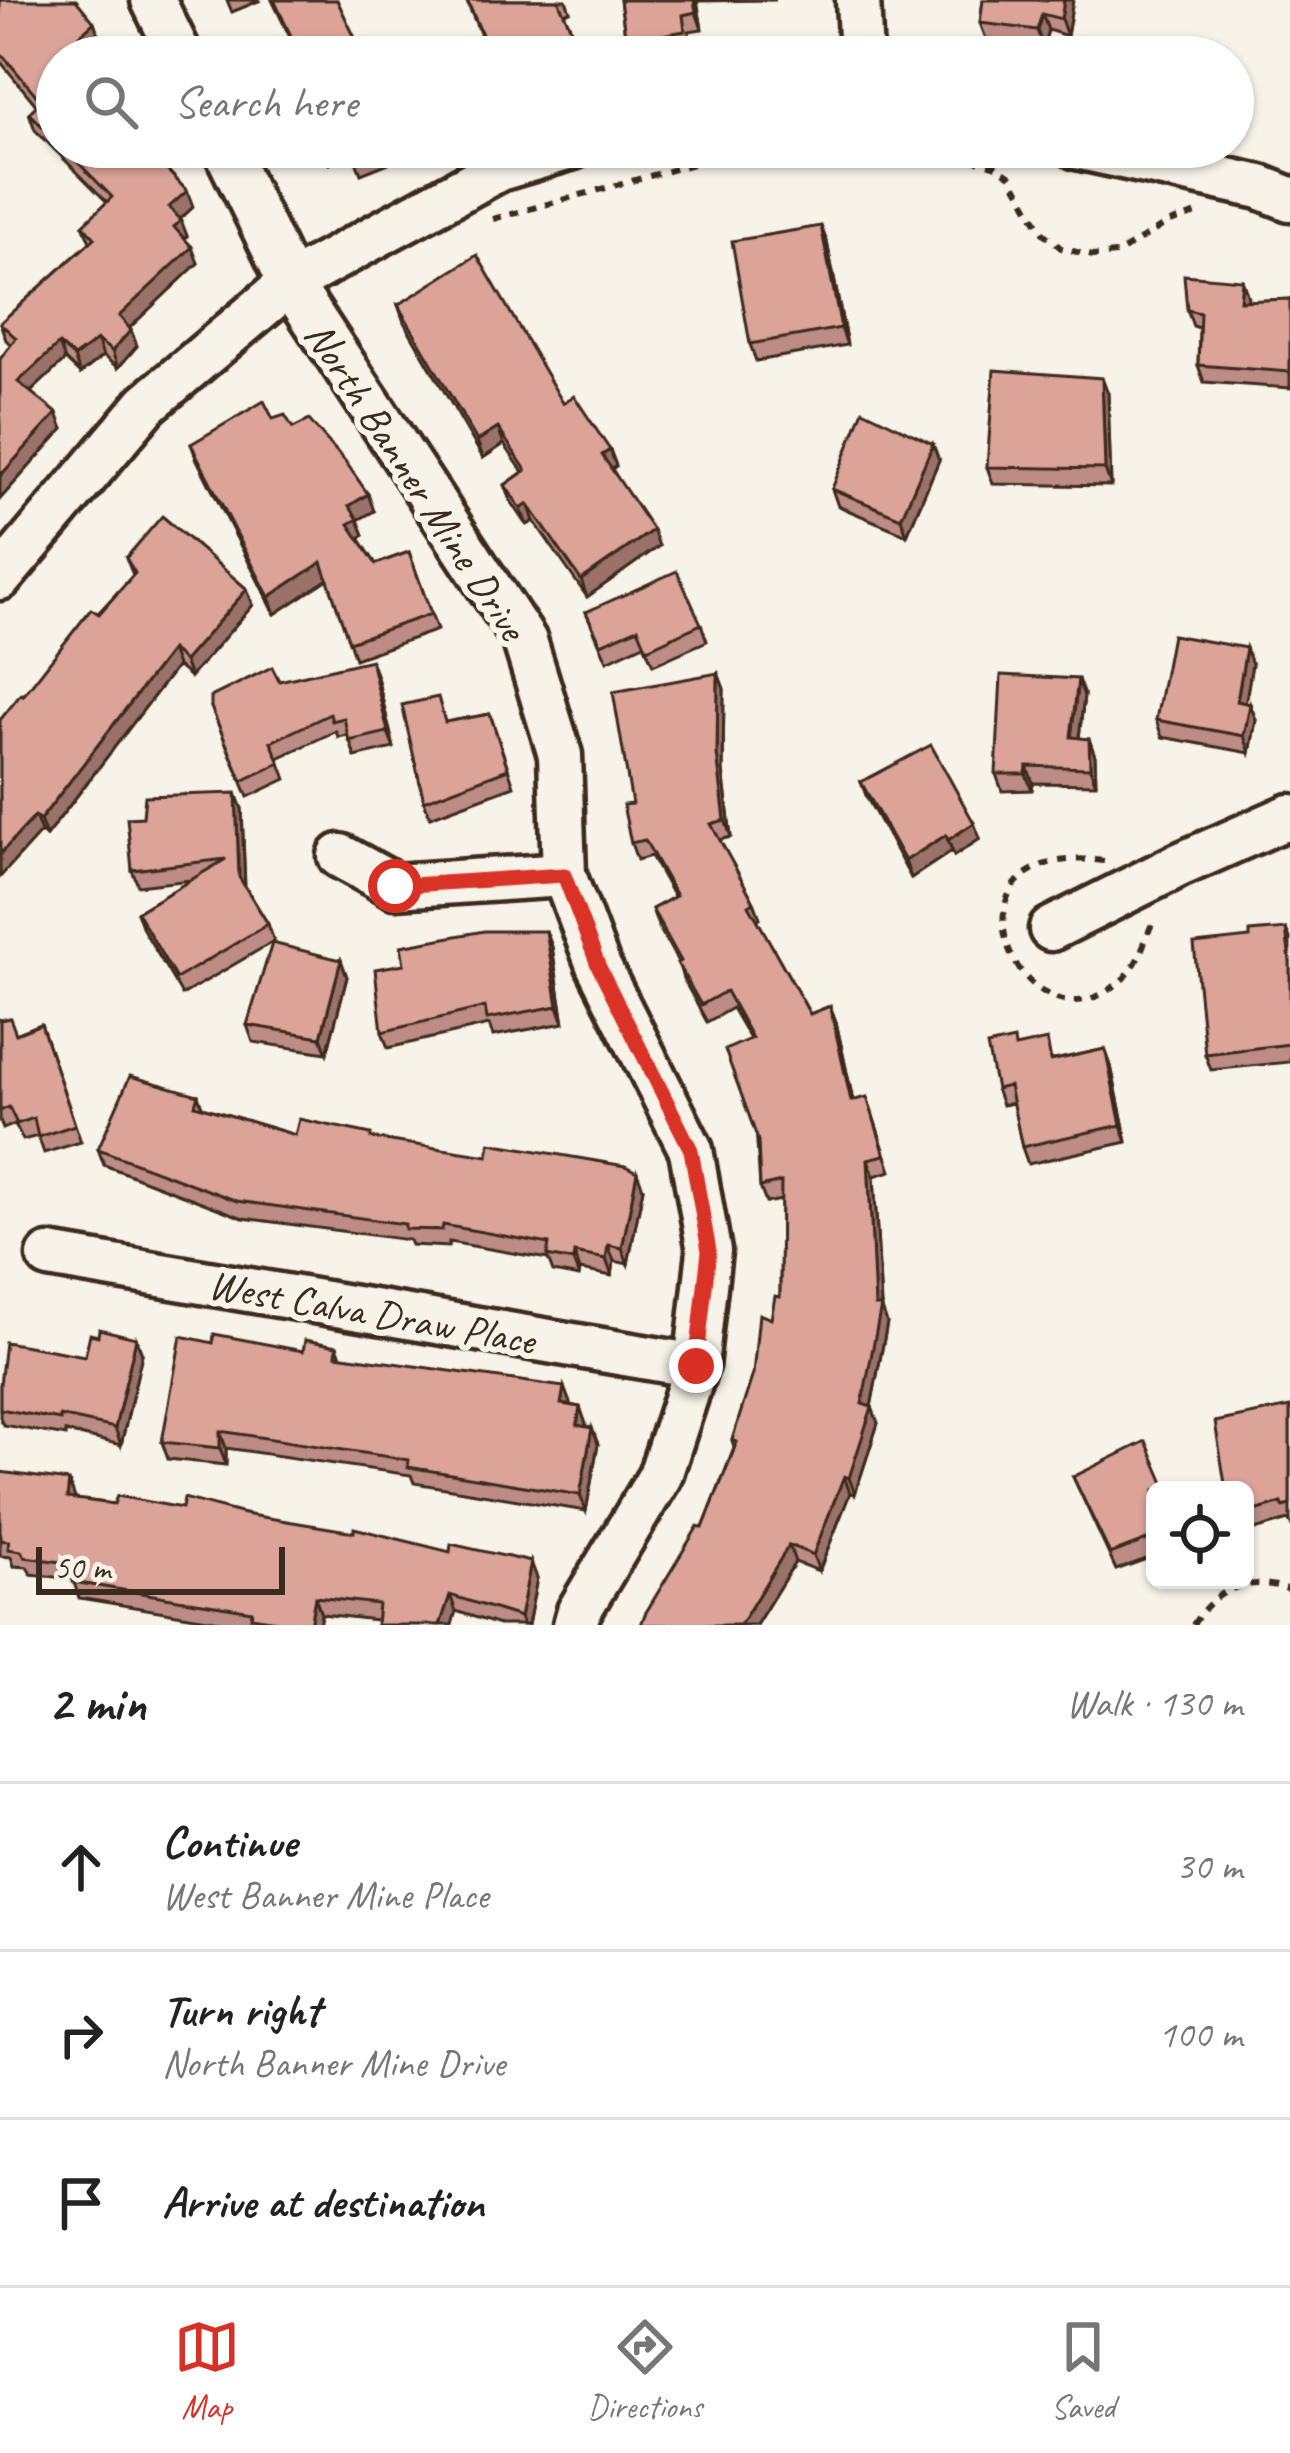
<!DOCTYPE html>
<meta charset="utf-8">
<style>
:root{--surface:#fff;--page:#f6f6f6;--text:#222;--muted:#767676;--line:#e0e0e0;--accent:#d93025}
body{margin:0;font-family:Caveat,sans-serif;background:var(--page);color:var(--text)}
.controls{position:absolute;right:36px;bottom:36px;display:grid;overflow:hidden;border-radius:18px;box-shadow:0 3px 9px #0004}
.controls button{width:108px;height:108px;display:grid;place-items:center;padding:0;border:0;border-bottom:3px solid var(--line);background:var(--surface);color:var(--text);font:60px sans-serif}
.scale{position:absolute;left:36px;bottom:30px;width:249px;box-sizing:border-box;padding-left:12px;border:6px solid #3b2a1e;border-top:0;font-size:33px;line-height:42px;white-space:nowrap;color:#3b2a1e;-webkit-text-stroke:9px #f7f3e8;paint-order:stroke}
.stop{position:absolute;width:36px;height:36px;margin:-27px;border:9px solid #d93025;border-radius:50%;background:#fff}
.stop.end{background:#d93025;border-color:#fff;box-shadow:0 3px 12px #0008}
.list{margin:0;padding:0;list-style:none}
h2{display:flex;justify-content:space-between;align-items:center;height:156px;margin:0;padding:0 48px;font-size:51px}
h2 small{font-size:39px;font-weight:400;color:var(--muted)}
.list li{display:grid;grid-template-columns:78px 1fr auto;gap:36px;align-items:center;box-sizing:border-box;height:168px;padding:0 48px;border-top:3px solid var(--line)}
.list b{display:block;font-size:45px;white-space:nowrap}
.list p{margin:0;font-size:39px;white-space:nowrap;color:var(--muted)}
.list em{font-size:39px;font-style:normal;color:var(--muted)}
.icon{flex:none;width:66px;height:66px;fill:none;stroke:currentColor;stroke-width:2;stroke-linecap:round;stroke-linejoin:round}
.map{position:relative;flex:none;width:1290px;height:1625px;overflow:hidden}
.search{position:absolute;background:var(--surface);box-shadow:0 3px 9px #0004;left:36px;right:36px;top:36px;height:132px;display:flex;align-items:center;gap:30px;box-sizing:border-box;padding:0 42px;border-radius:66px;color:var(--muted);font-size:45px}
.sheet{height:660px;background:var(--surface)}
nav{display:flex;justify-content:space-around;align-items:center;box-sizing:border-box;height:168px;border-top:3px solid var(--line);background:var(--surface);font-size:33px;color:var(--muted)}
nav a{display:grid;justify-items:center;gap:6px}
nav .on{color:var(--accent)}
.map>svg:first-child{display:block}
</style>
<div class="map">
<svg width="1290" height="1625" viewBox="0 0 1290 1625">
<rect width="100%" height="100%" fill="#f7f3e8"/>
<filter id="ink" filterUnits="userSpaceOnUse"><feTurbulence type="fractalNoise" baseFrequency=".00833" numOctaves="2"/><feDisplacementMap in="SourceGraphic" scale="24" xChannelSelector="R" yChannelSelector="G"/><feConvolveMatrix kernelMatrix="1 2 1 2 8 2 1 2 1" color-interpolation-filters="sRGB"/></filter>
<g filter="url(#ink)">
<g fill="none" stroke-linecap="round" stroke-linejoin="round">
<defs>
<g id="minor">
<path d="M153 0 181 57"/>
<path d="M858 0 861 57"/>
<path d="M224 147 290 283 525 641 560 755 564 875 598 965 691 1150 709 1251 696 1366 660 1476 579 1611 575 1625"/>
<path d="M1077 147 1260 187 1290 199"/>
<path d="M0 578 147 404 290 283 499 169 573 147"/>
<path d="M340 856 395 886 564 875"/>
<path d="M1051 929 1179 865 1290 816"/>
<path d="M49 1256 696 1366"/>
</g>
</defs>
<use href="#minor" stroke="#3b2a1e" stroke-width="51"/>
<g stroke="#3b2a1e" stroke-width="6" stroke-dasharray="9 9" stroke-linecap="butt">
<path d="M918 147 994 165 1011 176 1043 233 1061 248 1093 256 1117 254 1167 223 1197 213"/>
<path d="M493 219 715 158C757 159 797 149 840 147"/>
<path d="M1104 861C920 838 1026 1077 1126 976 1142 959 1144 938 1155 918"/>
<path d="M1193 1625C1215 1588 1249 1575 1290 1590"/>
</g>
<use href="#minor" stroke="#f7f3e8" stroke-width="42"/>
</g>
<g fill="#bd8c84" stroke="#3b2a1e" stroke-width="3">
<path d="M0 0 94 22 100 39 57 57V147H146L187 191 193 207 180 219 187 236 185 239 198 263 129 328 137 346 118 368 103 356 80 374 65 360 31 392 63 429 0 499V359L11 345 6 340 0 323 90 242 83 225 107 202 35 130 29 113 37 106 0 61Z"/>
<path d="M227 0H261L232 12Z"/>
<path d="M272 0H337L362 57H255L290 37Z"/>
<path d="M466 0H566L570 11 564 13 584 57H490Z"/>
<path d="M620 0H776L697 1 702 29 689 31 691 48 632 57 626 41Z"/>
<path d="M983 0H1073L1067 36 1048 30 1043 47 986 39 980 23Z"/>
<path d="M294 147H322L298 157Z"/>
<path d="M322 147H391L389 148 394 161 361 174 353 154 329 164Z"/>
<path d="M827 242 847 345 756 361 750 344Z"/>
<path d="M1242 280 1247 301 1290 299V388L1204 382 1198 365 1199 328 1193 326 1187 310Z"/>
<path d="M398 305 563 403 610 450 616 466 612 469 659 546 587 597 534 521 527 525 511 501 505 485 523 472 504 444 483 458 404 322Z"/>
<path d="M1108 394 1111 486 993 484 987 467Z"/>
<path d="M273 419 293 428 374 511 358 520 364 535 359 538 376 564 409 552 437 630 355 659 328 579 275 614 197 460 191 444Z"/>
<path d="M939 460 907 535 838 506 832 489Z"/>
<path d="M126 558 253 605 190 677 177 666 46 836 41 832 0 877V720L133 575Z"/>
<path d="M586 612 701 624 707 641 653 665 644 644 607 661Z"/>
<path d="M1252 664 1245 703 1250 704 1256 720 1250 753 1162 737 1156 720Z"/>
<path d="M718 673 724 689 723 771 731 837 719 840 754 902 760 918 757 920 810 1014 830 1006 836 1022 853 1101 867 1097 891 1171 874 1176 881 1306 887 1323 871 1407 878 1423 855 1494 850 1493 819 1571 795 1562 756 1625H641L703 1528 734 1448 732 1440 780 1297 781 1200 766 1203 760 1187 750 1039 732 1008 707 1022 683 979 678 962 658 926 652 909 674 897 651 856 637 860 631 843 632 804Z"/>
<path d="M377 677 394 748 355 757 348 735 338 737 336 731 278 758 286 779 248 797 211 707 279 681Z"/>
<path d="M1084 696 1079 738 1089 739 1095 756 1096 784 1033 783 1032 790 1002 791 996 774Z"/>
<path d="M490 714 514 786 430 817 424 801 446 722Z"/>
<path d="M861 782 974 823 980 839 954 856 952 851 911 878 867 798Z"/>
<path d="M242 809 245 886 268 924 274 941 182 995 143 929 137 912 191 880 138 886 132 870Z"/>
<path d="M1286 929 1290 938V1062L1211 1070 1205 1054 1250 938Z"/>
<path d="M546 931 552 947 564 1023 493 1036 489 1025 388 1048 382 1032 404 964Z"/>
<path d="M341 960 347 977 327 1053 253 1042 247 1025Z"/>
<path d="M0 1020 16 1034 41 1024 81 1142 44 1153 38 1136 23 1140 15 1124 3 1129 0 1120Z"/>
<path d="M1016 1047 1054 1060 1105 1049 1111 1066 1127 1142 1028 1164 1022 1147 1013 1103 1002 1105 996 1089Z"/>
<path d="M198 1095 202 1107 295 1135 373 1139 643 1188 628 1264 614 1261 612 1276 580 1270 579 1277 553 1272 548 1259 449 1242 448 1247 411 1245 409 1240 243 1218 104 1165 98 1149Z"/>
<path d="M213 1343 303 1351 337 1346 341 1356 570 1403V1405L580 1407 586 1427 598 1444 586 1511 414 1483 411 1475 226 1448V1465L168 1459 162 1442Z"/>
<path d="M142 1354 121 1445 66 1432V1436L3 1425 0 1417V1385L85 1356Z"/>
<path d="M1290 1407V1523L1288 1520 1245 1533V1490Z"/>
<path d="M0 1472 75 1498V1499L114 1504 244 1514 537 1578 528 1625H499L456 1611 376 1620 321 1614 319 1625H244L79 1598 73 1579 31 1574 27 1567 14 1566 11 1557 0 1556Z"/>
<path d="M1073 1477 1155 1490V1556L1116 1570Z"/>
</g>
<g fill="#9a726b" stroke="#3b2a1e" stroke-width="3">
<path d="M694 0H697L702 29 696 12Z"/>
<path d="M1064 0H1073L1067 36 1061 19Z"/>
<path d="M1042 14 1048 30 1043 47 1037 30Z"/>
<path d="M94 22 100 39 86 52 80 35Z"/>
<path d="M187 191 193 207 175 224 169 207Z"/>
<path d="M181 220 187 236 180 243 174 227Z"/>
<path d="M821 226 827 242 847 345 841 328Z"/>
<path d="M192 247 198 263 125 332 119 316Z"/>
<path d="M1242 280 1248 297 1246 318 1240 301Z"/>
<path d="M131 330 137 346 118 368 112 351Z"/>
<path d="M97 340 103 356 80 374 74 357Z"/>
<path d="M59 344 65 360 24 398 18 382Z"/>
<path d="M1102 378 1108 394 1111 486 1105 469Z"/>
<path d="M57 413 63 429 0 499V476Z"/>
<path d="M498 428 504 444 483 458 477 441Z"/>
<path d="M933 444 939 460 907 535 901 518Z"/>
<path d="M610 450 616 466 608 471 602 455Z"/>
<path d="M368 494 374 511 358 520 364 535 355 541 349 524V506Z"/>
<path d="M528 504 534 521 527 525 521 509Z"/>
<path d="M653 530 659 546 587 597 581 580Z"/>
<path d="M322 562 328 579 275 614 269 597Z"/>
<path d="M247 589 253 605 190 677 184 661Z"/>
<path d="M1246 648 1252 664 1243 718 1237 701Z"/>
<path d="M171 650 177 666 46 836 40 820Z"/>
<path d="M371 660 377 677 394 748 388 732Z"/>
<path d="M718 673 724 689 723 771 731 837 725 820 717 754Z"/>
<path d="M1078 679 1084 696 1077 754 1071 737Z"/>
<path d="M1250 704 1256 720 1250 753 1244 736Z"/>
<path d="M1089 739 1095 756 1096 784 1090 768Z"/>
<path d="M1027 766 1033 783 1032 790 1026 774Z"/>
<path d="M236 793 242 809 245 893 239 877Z"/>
<path d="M35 816 41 832 0 877V854Z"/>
<path d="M974 823 980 839 954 856 948 840Z"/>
<path d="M946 835 952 851 911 878 905 861Z"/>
<path d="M546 931 552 947 564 1023 558 1006Z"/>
<path d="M341 960 347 977 327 1053 321 1037Z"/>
<path d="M830 1006 836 1022 857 1118 851 1101Z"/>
<path d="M1105 1049 1111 1066 1127 1142 1121 1125Z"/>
<path d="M868 1159 874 1176 881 1306 887 1323 870 1412 872 1407 878 1423 855 1494 849 1478 875 1306Z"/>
<path d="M637 1172 643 1188 628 1264 622 1248Z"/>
<path d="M608 1245 614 1261 612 1276 606 1259Z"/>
<path d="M574 1253 580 1270 579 1277 573 1261Z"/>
<path d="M136 1338 142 1354 121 1445 115 1428Z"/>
<path d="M564 1387 570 1403 567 1420 561 1404Z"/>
<path d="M580 1407 586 1424 583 1442 577 1425Z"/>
<path d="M592 1428 598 1444 586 1511 580 1495Z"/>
<path d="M220 1431 226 1448V1465L220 1448Z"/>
<path d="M844 1476 850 1493 819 1571 813 1555Z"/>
<path d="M69 1481 75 1498 73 1515 67 1498Z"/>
<path d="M789 1545 795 1562 756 1625H740Z"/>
<path d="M531 1562 537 1578 528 1625H523L520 1617Z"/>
<path d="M450 1595 456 1611 452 1625H440Z"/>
<path d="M315 1597 321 1614 319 1625H310Z"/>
</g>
<g fill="#dca399" stroke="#3b2a1e" stroke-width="3">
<path d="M0 0H76L94 22 80 35 102 57H57V141L29 113 41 101 0 52Z"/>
<path d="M274 0H337L357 42 352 45 357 57H255L254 54 291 36Z"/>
<path d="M467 0H558L581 51 565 57H492Z"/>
<path d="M620 0H694L696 12 683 15 685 31 626 41Z"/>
<path d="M983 0H1064L1061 19 1042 14 1037 30 980 23Z"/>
<path d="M63 147H145L187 191 169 207 181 220 174 227 192 247 119 316 131 330 112 351 97 340 74 357 59 344 18 382 57 413 0 476V359L16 338 0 323 95 238 83 225 112 197Z"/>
<path d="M351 147H381L355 158Z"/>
<path d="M821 226 841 328 750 344 732 241Z"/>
<path d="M477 255 563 403 574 396 610 450 602 455 653 530 581 580 528 504 521 509 505 485 526 470 498 428 477 441 398 305Z"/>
<path d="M1184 275 1242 280 1240 301 1290 299V372L1198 365 1200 313 1187 310Z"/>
<path d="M994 370 1102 378 1105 469 987 467Z"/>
<path d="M264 401 273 419 285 415 293 428 309 420 345 461 368 494 349 506 358 519 349 524 376 564 409 552 431 614 349 642 322 562 269 597 191 444Z"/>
<path d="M863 410 933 444 901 518 832 489Z"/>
<path d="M162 516 247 589 184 661 171 650 40 820 35 816 0 854V720L21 694 23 696 91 609 99 614 135 573 126 558Z"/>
<path d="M677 571 701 624 647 649 638 628 601 644 586 612Z"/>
<path d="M1172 635 1246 648 1237 701 1250 704 1244 736 1156 720Z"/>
<path d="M371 660 388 732 349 741 344 718 332 721 330 714 271 742 280 763 242 781 211 707V697L272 667 279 681Z"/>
<path d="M718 673 717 754 725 820 711 824 754 902 749 905 810 1014 830 1006 851 1101 867 1097 885 1155 868 1159 875 1306H881L862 1404 872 1407 849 1478 844 1476 813 1555 789 1545 740 1625H641L645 1614 698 1526 703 1528 737 1442 732 1440 753 1374 759 1314 771 1319 775 1296 780 1297 781 1182 760 1187 758 1140 725 1050 752 1038 726 991 701 1005 677 963 681 961 652 909 676 896 645 840 631 843 623 805 632 804 613 692Z"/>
<path d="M1001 675 1078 679 1071 737 1089 739 1090 768 1027 766 1026 774H996Z"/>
<path d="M438 697 445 722 490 714 508 769 424 801 402 705Z"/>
<path d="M931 745 974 823 948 840 946 835 905 861 861 782Z"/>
<path d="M236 793 239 877 268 924 176 979 137 912 226 859 132 870 127 818 143 817 145 796Z"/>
<path d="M1286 929 1290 962V1044L1205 1054 1194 944 1250 938V932Z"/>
<path d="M484 931H546L558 1006 487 1019 485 1007 382 1032 375 969 404 964 401 946Z"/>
<path d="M272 943 341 960 321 1037 247 1025Z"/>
<path d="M10 1018 16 1034 41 1024 75 1125 38 1137 34 1118 17 1124 9 1107 0 1111V1020Z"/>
<path d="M1014 1040 1015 1047 1047 1040 1051 1061 1105 1049 1121 1125 1022 1147 1009 1086 996 1089 987 1046Z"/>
<path d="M130 1076 198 1095 195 1105 295 1135 299 1119 371 1134V1138L488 1156 490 1143 625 1166 637 1172 622 1248 608 1245 606 1259 574 1253 573 1261 547 1256 549 1244 443 1225 442 1230 405 1229V1224L237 1201 98 1149Z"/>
<path d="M99 1329 136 1338 115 1428 60 1416V1420L0 1409V1385L5 1342 85 1356 90 1334 98 1336Z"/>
<path d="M214 1334 303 1351 305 1340 337 1346 336 1355 564 1387 561 1404 580 1407 577 1425 592 1428 580 1495 408 1467 409 1460 220 1431V1448L162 1442 181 1336 213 1343Z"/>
<path d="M1290 1407V1505L1283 1507 1282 1503 1245 1514V1490H1226L1215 1422Z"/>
<path d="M1146 1441 1167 1490H1155V1537L1110 1554 1073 1477Z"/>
<path d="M0 1472 69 1481 67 1498 114 1504 117 1496 182 1508 184 1498 244 1514 354 1532V1528L450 1552 451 1544 531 1562 520 1617 450 1595 440 1625H376L378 1604 315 1597 310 1625H302L251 1617 252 1611 73 1582 76 1564 25 1557 21 1551 8 1549 9 1541 0 1540Z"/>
</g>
</g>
<g fill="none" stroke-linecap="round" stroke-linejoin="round" filter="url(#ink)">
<path stroke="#d93025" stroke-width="15" d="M395 886 564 875 598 965 691 1150 709 1251 696 1366"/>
</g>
<g text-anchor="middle" stroke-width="12" stroke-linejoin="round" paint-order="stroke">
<g font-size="42" fill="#3b2a1e" stroke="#f7f3e8">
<text transform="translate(417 480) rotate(57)" y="15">North Banner Mine Drive</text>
<text transform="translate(372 1311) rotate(10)" y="15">West Calva Draw Place</text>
</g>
</g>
</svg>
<div class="controls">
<button><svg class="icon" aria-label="locate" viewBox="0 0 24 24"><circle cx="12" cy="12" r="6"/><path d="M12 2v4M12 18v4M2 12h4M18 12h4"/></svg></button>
</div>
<div class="scale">50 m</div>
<div class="stop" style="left:395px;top:886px"></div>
<div class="stop end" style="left:696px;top:1366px"></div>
<div class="search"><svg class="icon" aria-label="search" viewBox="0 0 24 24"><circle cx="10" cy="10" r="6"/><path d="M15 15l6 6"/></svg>Search here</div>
</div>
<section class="sheet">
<h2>2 min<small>Walk · 130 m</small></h2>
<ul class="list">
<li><svg class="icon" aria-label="ahead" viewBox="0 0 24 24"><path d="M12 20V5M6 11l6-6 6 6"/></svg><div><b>Continue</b><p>West Banner Mine Place</p></div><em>30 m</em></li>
<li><svg class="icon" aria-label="right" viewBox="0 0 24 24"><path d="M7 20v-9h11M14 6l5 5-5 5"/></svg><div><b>Turn right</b><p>North Banner Mine Drive</p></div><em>100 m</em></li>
<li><svg class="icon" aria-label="arrive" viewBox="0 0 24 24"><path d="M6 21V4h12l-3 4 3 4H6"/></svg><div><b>Arrive at destination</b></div></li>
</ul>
</section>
<nav>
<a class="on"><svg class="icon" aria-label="map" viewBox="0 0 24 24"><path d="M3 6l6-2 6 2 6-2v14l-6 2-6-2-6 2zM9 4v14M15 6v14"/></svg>Map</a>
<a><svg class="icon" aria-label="directions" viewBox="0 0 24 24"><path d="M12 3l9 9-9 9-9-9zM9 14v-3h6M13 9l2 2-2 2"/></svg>Directions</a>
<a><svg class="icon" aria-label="saved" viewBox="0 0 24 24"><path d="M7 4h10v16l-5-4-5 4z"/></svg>Saved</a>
</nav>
